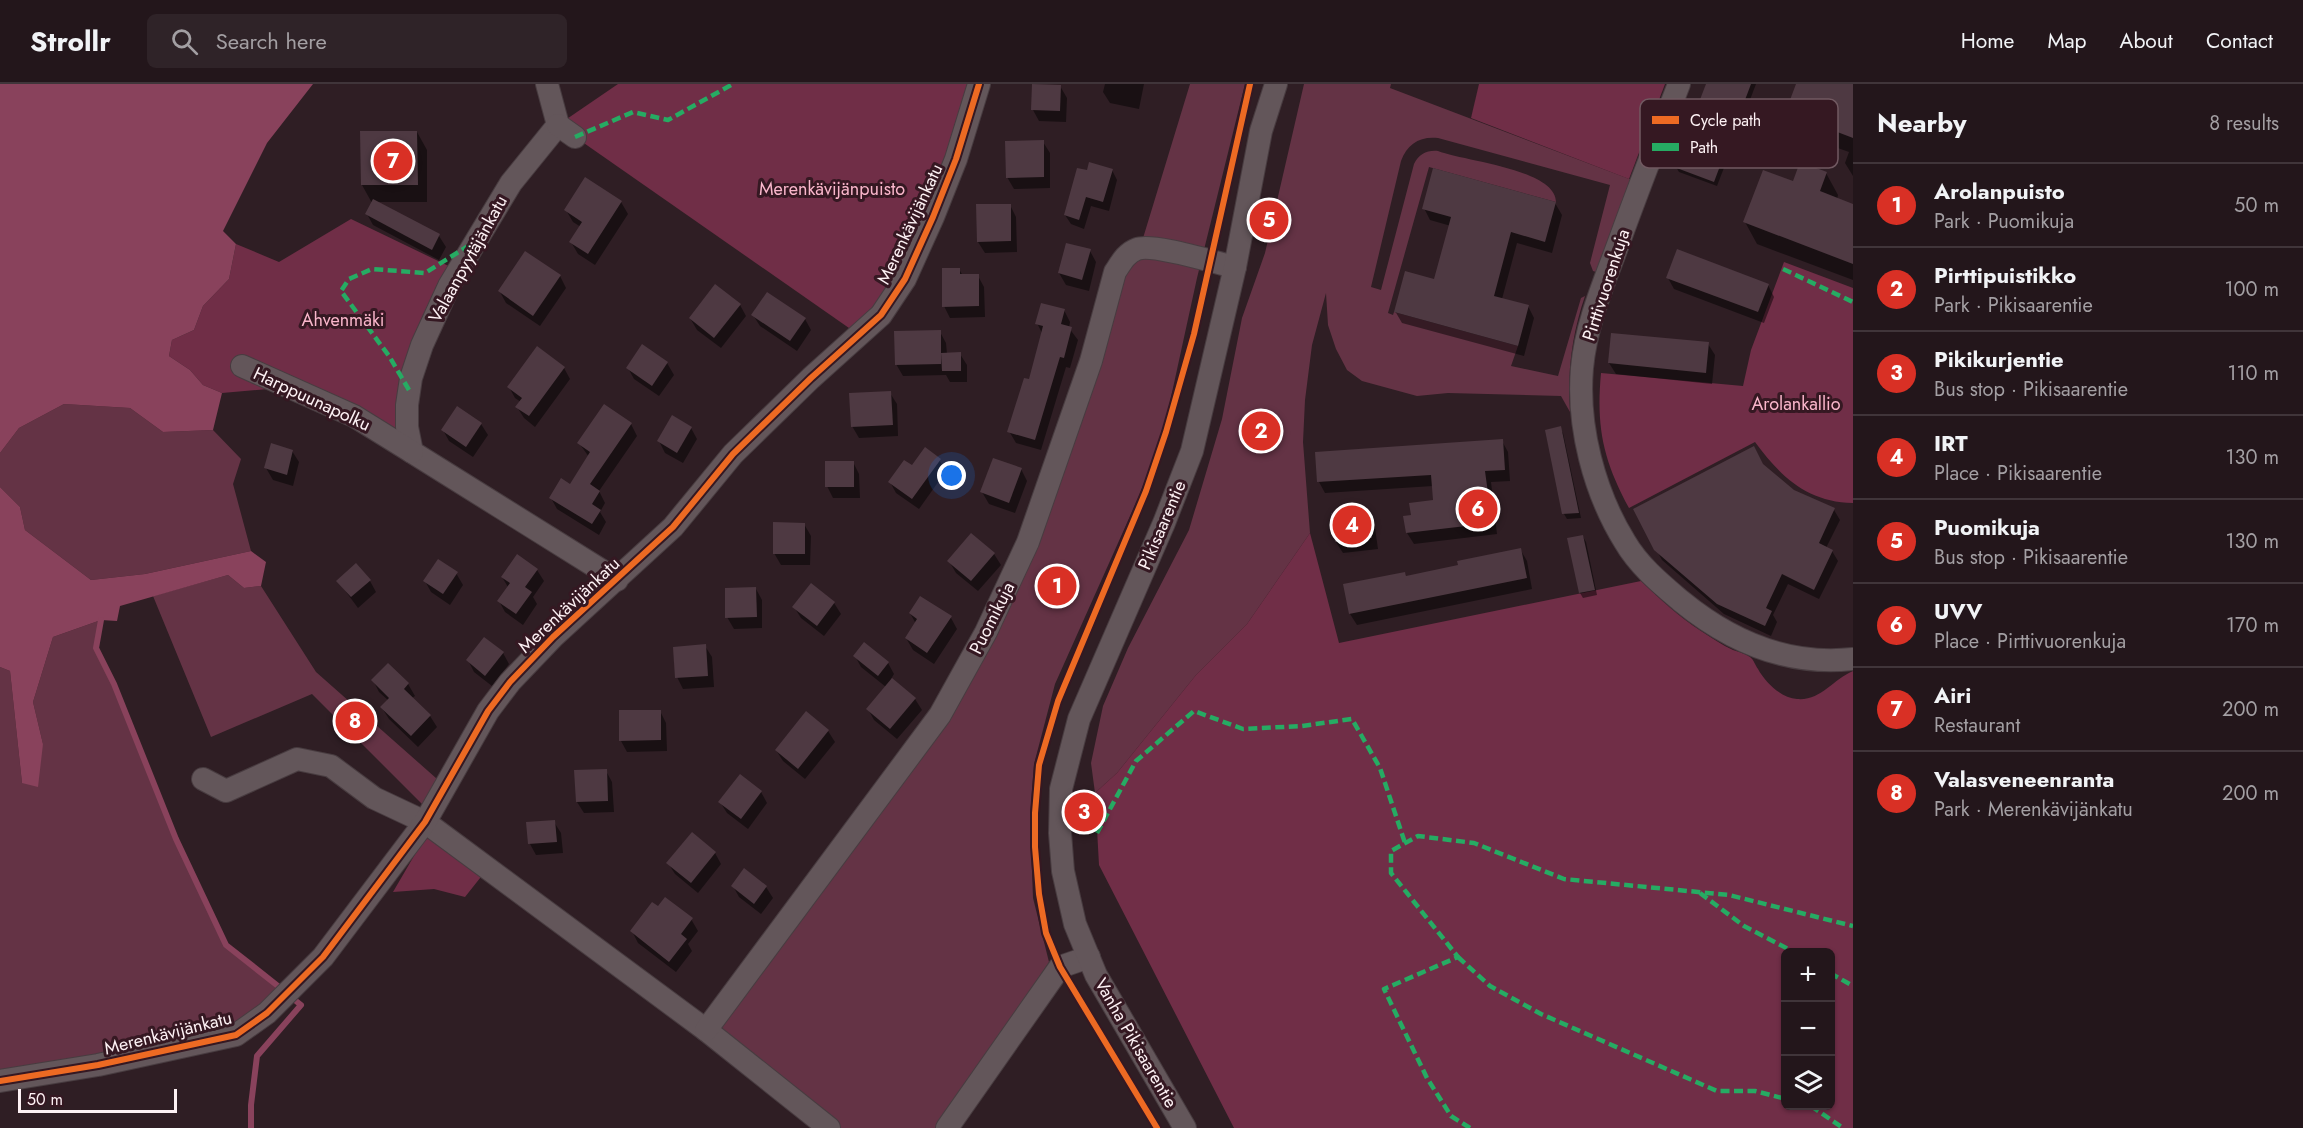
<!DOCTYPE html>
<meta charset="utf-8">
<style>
:root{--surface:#23161b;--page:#2f2328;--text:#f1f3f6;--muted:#a39fa3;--line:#40353a;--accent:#d93025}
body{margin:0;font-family:Jost,sans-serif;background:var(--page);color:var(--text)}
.controls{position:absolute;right:18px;bottom:18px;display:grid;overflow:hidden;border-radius:9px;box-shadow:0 2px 4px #0004}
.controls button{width:54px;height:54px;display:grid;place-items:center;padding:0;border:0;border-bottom:2px solid var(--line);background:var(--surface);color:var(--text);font:30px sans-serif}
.scale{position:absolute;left:18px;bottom:15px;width:159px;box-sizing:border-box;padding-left:6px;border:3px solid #fdf1f4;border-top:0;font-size:16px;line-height:21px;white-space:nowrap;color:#fdf1f4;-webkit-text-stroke:4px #351822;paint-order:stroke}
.you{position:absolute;left:952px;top:392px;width:21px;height:21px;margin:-15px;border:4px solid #fff;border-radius:50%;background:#1a73e8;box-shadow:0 0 0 9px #1a73e833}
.badge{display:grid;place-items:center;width:39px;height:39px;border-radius:50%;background:var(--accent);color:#fff;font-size:20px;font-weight:700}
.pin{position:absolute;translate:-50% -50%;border:3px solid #fff;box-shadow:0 2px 6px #0006}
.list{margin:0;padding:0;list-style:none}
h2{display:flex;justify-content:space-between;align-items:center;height:78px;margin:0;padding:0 24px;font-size:26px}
h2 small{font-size:20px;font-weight:400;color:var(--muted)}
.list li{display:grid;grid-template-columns:39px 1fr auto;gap:18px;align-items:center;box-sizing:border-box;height:84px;padding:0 24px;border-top:2px solid var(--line)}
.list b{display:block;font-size:22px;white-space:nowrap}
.list p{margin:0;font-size:20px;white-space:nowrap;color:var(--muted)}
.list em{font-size:20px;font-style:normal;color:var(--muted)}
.icon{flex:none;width:33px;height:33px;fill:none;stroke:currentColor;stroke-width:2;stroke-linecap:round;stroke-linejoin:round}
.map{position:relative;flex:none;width:1853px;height:1044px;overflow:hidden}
header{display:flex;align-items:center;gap:36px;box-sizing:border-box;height:84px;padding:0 30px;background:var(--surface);border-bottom:2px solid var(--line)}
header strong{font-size:28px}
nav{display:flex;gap:33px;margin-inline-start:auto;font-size:21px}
.search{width:420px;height:54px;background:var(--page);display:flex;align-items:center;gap:15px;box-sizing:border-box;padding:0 21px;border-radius:9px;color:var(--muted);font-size:22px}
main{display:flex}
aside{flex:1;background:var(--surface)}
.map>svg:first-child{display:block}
</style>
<header>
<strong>Strollr</strong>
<div class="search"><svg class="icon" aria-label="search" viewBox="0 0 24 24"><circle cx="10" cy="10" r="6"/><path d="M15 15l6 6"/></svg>Search here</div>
<nav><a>Home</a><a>Map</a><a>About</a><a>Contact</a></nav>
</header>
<main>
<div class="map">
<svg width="1853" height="1044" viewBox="0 0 1853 1044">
<rect width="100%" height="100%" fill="#2f1e24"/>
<g fill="#643345">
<path d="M1190 0H1245L1197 194 1164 345 1139 412 1055 600 1034 680 1030 734 1033 814 1049 878 939 1044H841L722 949 720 942 947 632 1114 212 1140 164Z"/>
<path d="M1304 0H1391L1390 4 1632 96 1596 188 1593 187 1590 179 1610 101 1438 54C1420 52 1407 60 1401 77L1371 203 1381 206 1414 80C1419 70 1427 66 1438 67 1463 77 1556 85 1556 118L1429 83 1388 229 1393 231 1394 228 1518 262 1511 282 1558 292 1581 214 1585 212C1572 250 1567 288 1570 328L1561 312 1448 309 1417 312 1362 297 1347 286 1336 265 1328 241 1326 209 1312 261 1305 316 1303 358 1310 449 1247 540 1196 591 1117 689 1095 709 1091 679 1103 622 1128 564 1189 446 1222 335 1242 234 1265 169Z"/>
<path d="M64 320 130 324 163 348 213 346 241 375 233 400 251 467 145 490 91 496 25 446 20 423 0 403V369L19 344Z"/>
<path d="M228 491 244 504 261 502 316 588 445 702 430 728 312 610 211 653 153 512Z"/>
<path d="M101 536 96 564 114 600 176 755 226 861 287 909 250 942 0 995V583L10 587 22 699 43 660 33 618 53 553Z"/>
</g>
<g fill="#702e47" fill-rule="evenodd">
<path d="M618 0H979L933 133 859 251 558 41Z"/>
<path d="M1479 0H1665L1629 95 1471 34Z"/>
<path d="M351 135 459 187 422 261 409 356 292 303 222 309 203 301 190 286 169 272 172 256 194 246 203 222 229 195 236 160 279 178Z"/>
<path d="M1784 178 1853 204V419C1807 418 1781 393 1755 358L1629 424C1603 376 1596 343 1601 289L1743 302 1751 266Z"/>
<path d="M1310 449 1339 559 1641 497C1660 515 1679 533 1701 547 1712 554 1722 561 1733 566 1739 568 1746 570 1750 573 1754 576 1755 581 1758 585 1765 598 1781 614 1797 615 1821 617 1832 596 1853 587V1044H1234L1099 781 1095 709 1117 689 1196 591 1247 540ZM1786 868H1830V1022H1786Z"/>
<path d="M425 753 473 773 488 784 465 813 434 805 393 808Z"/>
</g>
<g fill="#89425c">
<path d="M0 0H313L267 59 223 147 236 160 229 195 203 222 194 246 172 256 169 272 190 286 203 301 222 309 213 346 163 348 130 324 64 320 19 344 0 369Z"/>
<path d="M0 403 20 423 25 446 91 496 145 490 251 467 266 478 261 502 244 504 228 491 120 522 117 537 101 536 53 553 33 618 43 660 38 703 22 699 10 587 0 583Z"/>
</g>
<g fill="#0007">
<path d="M1105 0H1144L1139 25 1110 19 1103 8Z"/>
<path d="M1707 0H1756L1717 102 1679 88 1676 83Z"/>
<path d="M1797 0H1853V92L1845 79 1849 68 1818 57 1808 83 1826 89 1838 111 1837 115 1853 121V196L1757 160 1745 138 1793 99 1801 78 1790 74 1777 53Z"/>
<path d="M1060 2 1067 14 1066 38 1039 37 1033 26Z"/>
<path d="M417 48 427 66V118H376L439 152 446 163 439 176 373 141 367 130 372 119 362 101Z"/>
<path d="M1043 58 1050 69V104L1014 105 1007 93Z"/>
<path d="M1112 86 1117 96 1109 127 1091 122 1084 145 1071 140 1065 131 1088 88Z"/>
<path d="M621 118 628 130 595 181 578 170 571 158 581 143 573 138 566 126Z"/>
<path d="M1555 119 1562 131 1552 169 1517 159 1502 215 1528 222 1534 234 1524 272 1402 239 1395 227 1436 197 1451 142 1430 136 1424 124Z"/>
<path d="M1010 121 1016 133 1017 168 985 169 978 158Z"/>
<path d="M1090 167 1096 178 1089 207 1066 201 1059 189Z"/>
<path d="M959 185 963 192H978L984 203 985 233 950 234 944 222Z"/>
<path d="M560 192 566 204 540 242 506 219 500 208Z"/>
<path d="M1668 194 1768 201 1774 213 1764 239 1674 205Z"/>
<path d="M740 221 746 232 721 264 697 246 690 234Z"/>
<path d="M1064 226 1070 238 1069 244 1078 256 1070 284 1066 283 1041 366 1016 359 1009 347 1030 297 1042 249 1037 239Z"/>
<path d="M753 231 805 235 811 246 797 267 760 242Z"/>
<path d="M940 248 946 259 947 270H960L967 281V298H950L946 291 903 292 896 280Z"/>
<path d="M1708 260 1715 271 1712 300 1616 290 1609 279Z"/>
<path d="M667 279 674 291 659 312 634 295 628 284Z"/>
<path d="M564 284 570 295 535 343 524 334 517 323 521 318 515 314 509 303Z"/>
<path d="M890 309 897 320 898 352 859 354 852 342Z"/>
<path d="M481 340 488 351 473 373 449 357 443 346Z"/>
<path d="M631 340 637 352 599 407 605 419 600 428 606 438 599 451 557 425 551 414 570 402 589 373 579 359Z"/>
<path d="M691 344 697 355 683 379 665 369 659 357Z"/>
<path d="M1560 344 1563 349 1581 434 1567 435 1564 430 1546 347Z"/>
<path d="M1502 357 1508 368 1510 397 1491 398 1497 450 1414 460 1407 449 1405 433 1412 432 1435 418 1433 402 1325 409 1319 398Z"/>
<path d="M292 367 299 378 293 402 273 396 266 384Z"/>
<path d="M939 376 946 387 919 425 896 409 890 398 912 383Z"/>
<path d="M853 378 859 390 860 414H833L827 402Z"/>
<path d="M1763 382 1793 407 1834 426 1840 436 1826 464 1832 467 1838 477 1819 515 1788 500 1773 531 1777 538 1771 552 1724 530 1662 476 1656 465Z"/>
<path d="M1021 385 1027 397 1015 429 989 420 982 408Z"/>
<path d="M1368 426 1374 437 1378 465 1343 469 1336 458 1333 430Z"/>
<path d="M804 440 811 452 810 481H781L774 469Z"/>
<path d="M1583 453 1586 458 1597 511 1583 514 1580 509 1569 455Z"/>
<path d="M1520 465 1527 477 1532 505 1357 541 1350 530 1345 501 1405 489 1407 494 1460 483Z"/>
<path d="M994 470 1001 481 978 507 956 489 949 477Z"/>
<path d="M537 486 544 497 533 513 537 520 523 541 505 528 499 517 508 503 502 493Z"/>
<path d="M456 489 463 501 450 521 431 508 425 497Z"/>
<path d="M338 497H370L376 508 358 524Z"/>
<path d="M756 505 762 516V544L734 545 727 533Z"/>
<path d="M834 519 841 530 824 552 801 534 794 523Z"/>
<path d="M910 529 951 534 957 545 934 580 913 566 906 554 916 540Z"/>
<path d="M705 562 712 573 714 603 683 605 677 593Z"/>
<path d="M503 569 509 580 492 602 474 588 468 576Z"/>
<path d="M855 572 888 579 894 590 891 595 915 615 922 626 897 655 874 636 868 625 886 603 861 583Z"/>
<path d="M388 581 408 600 415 612 412 614 430 632 437 643 418 663 389 635 382 624 389 617 379 608 373 596Z"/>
<path d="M660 627 666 639 667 667 627 668 621 657Z"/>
<path d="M828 647 835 658 805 695 783 677 776 666Z"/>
<path d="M606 687 612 698 614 728 584 729 577 718Z"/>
<path d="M761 708 767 719 748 745 727 729 720 718Z"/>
<path d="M554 738 561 749 563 769 536 771 530 760 528 740Z"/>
<path d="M715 769 721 780 698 809 675 790 668 779Z"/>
<path d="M733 802 766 803 773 814 761 830 739 813Z"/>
<path d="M691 835 698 847 688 860 692 867 676 888 638 859 632 847Z"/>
</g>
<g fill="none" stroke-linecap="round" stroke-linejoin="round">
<g stroke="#89425c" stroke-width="6">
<path d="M101 536 96 564 114 600 176 755 226 861 283 906"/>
<path d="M251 1044V1021L257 972 301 921 291 913"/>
</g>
</g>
<g fill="#4e3942">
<path d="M1032 0 1061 1 1060 27 1031 26Z"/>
<path d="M1706 0H1751L1714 98 1674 83Z"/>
<path d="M1796 0H1853V54L1806 36 1797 61 1776 53Z"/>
<path d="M360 47H417L418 101H361Z"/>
<path d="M1044 56V93L1006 94 1005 57Z"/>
<path d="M1089 78 1113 85 1103 118 1086 113 1079 136 1064 131 1077 84 1087 86Z"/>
<path d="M1800 78 1827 88 1820 107 1853 120V180L1743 138 1763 86 1793 97Z"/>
<path d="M1433 84 1556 118 1545 158 1511 148 1494 212 1529 221 1518 262 1394 228 1405 187 1434 195 1451 133 1422 125Z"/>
<path d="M585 93 622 117 588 170 569 158 582 138 564 126Z"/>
<path d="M373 115 440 150 432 166 365 130Z"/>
<path d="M976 120H1011V157L977 158Z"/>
<path d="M1066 159 1091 165 1082 196 1058 189Z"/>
<path d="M1677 165 1769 200 1758 228 1666 194Z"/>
<path d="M525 167 561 191 533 232 498 207Z"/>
<path d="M942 184H960V190H979V222L942 223Z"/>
<path d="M715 200 741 220 714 254 689 234Z"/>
<path d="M767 208 806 234 790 257 751 231Z"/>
<path d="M1041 219 1065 225 1061 240 1072 243 1064 274 1060 273 1035 356 1007 348 1024 294 1029 295 1043 242 1035 240Z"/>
<path d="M941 246V280L895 281 894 247Z"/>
<path d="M1611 249 1709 258 1706 289 1608 279Z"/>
<path d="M642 260 668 278 652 302 626 284Z"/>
<path d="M537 262 565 283 529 332 515 323 522 314 507 303Z"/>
<path d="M961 268V287H942L941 269Z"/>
<path d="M891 307 893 341 851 343 849 309Z"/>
<path d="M604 320 632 339 590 400 600 407 592 420 601 426 592 440 549 414 561 394 570 400 590 368 577 359Z"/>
<path d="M457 322 482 339 466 363 441 346Z"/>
<path d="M672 331 692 343 677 369 657 357Z"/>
<path d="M1561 342 1579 429 1562 430 1545 346Z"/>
<path d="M1503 355 1505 386 1485 387 1492 439 1406 449 1403 432 1411 431 1409 419 1433 416 1431 391 1317 398 1315 368Z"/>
<path d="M271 359 293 366 287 391 264 384Z"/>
<path d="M1754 362 1763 380 1794 406 1835 424 1819 459 1833 466 1814 506 1782 490 1766 524 1772 527 1765 542 1717 520 1654 466 1633 425Z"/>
<path d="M925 363 941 375 912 415 888 398 904 376 912 381Z"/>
<path d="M993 374 1022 384 1009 419 980 408Z"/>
<rect x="825" y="377" width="29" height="26"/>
<path d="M1368 424 1372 454 1335 458 1331 429Z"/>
<path d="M773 438 805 439V470H773Z"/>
<path d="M971 449 995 469 971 497 947 477Z"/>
<path d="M1583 451 1595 506 1579 509 1567 454Z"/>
<path d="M1521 464 1527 494 1349 530 1343 500 1405 488 1406 492 1458 481 1457 477Z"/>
<path d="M517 470 538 485 525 503 532 508 516 530 497 517 510 499 501 493Z"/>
<path d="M438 475 458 488 443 510 423 497Z"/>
<path d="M356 479 371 496 351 513 336 497Z"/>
<path d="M811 499 835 518 817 542 792 523Z"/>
<path d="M756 503 757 533 725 534V504Z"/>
<path d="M920 512 952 532 927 569 905 554 917 535 909 529Z"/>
<path d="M484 553 504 568 485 592 466 576Z"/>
<path d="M864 558 889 578 878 592 853 572Z"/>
<path d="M706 560 708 592 675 594 673 563Z"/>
<path d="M388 579 409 599 404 605 431 631 411 652 380 623 389 614 371 596Z"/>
<path d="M892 594 916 614 890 645 866 625Z"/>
<path d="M619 626H661V656L619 657Z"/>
<path d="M806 627 829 646 798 685 775 666Z"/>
<path d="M607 685 608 717 576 718 574 686Z"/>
<path d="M740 690 762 707 741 735 718 718Z"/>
<path d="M555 736 557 758 528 760 526 738Z"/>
<path d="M692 748 716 768 691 799 666 779Z"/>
<path d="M744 784 767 802 754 820 731 802Z"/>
<path d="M665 813 693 834 681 850 687 855 669 878 630 847 652 818 658 822Z"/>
</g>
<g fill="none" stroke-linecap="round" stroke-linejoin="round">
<defs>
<g id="minor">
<path d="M547 0 558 41"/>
<path d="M1679 0C1659 52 1638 105 1619 158 1604 199 1586 240 1582 284 1577 342 1594 408 1625 458 1639 482 1661 500 1681 517 1731 558 1789 582 1853 575"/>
<path d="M558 41 511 99 449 202 422 261 411 294 407 321V343L412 368 617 496"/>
<path d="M558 41 575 53"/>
<path d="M242 282 354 332 412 368"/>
<path d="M203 695 226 707 297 675 331 682 374 714 425 738 706 946 829 1044"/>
<path d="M706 946 940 631 986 548 1028 458 1091 277 1115 188C1121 179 1126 169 1137 165 1153 159 1216 179 1235 183"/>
<path d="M0 997 98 981 236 951 267 929 323 873 425 738 488 627 510 598 553 553 673 443 733 370 811 294 881 231 905 195 933 133 956 75 979 0"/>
<path d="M947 1044 1060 883 1089 873"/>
<path d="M1185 1044 1096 891 1075 840 1063 787 1060 749 1061 705 1079 635 1164 439 1192 367 1235 183 1261 47 1276 0"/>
</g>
</defs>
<use href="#minor" stroke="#483c40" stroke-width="24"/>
<use href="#minor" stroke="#63565a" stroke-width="22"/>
<g stroke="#26ab63" stroke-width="4.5" stroke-dasharray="9 4.5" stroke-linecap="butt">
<path d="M575 53 633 28 668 36 733 0"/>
<path d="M1783 185 1853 218"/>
<path d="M409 306 389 272 341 207 349 195 372 185 425 189 476 157"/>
<path d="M1097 749 1136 677 1194 627 1243 645 1302 642 1352 635 1380 684 1405 759"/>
<path d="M1700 809 1744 842 1794 868"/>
<path d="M1458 873 1490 902 1541 930 1717 1007H1755L1786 1015"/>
<path d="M1830 889 1853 902"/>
<path d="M1811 1022 1843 1044"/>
<path d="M1470 1044 1451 1032 1427 994 1384 905 1458 873 1391 789V767L1418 752 1474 759 1564 795 1729 811 1853 842"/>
</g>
<defs>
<g id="cycleway">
<path d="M0 997 98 981 236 951 267 929 323 873 425 738 488 627 510 598 553 553 673 443 733 370 811 294 881 231 905 195 933 133 956 75 979 0"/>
<path d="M1157 1044 1060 883 1046 849 1039 810 1035 763V729L1039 681 1058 617 1146 407 1166 348 1194 250 1250 0"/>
</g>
</defs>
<use href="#cycleway" stroke="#351822" stroke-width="10"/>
<use href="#cycleway" stroke="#ed6a23" stroke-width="6"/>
</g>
<g text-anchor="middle" stroke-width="6" stroke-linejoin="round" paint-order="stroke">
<g font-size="18" fill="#fab6cb" stroke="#351822">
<text x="832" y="111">Merenkävijänpuisto</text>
<text x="343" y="242">Ahvenmäki</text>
<text x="1796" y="326">Arolankallio</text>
</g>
<g font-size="18" fill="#fdf1f4" stroke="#351822">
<text transform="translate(910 140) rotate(-65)" y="6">Merenkävijänkatu</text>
<text transform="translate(468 175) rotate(-61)" y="6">Valaanpyytäjänkatu</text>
<text transform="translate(1606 201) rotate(-72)" y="6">Pirttivuorenkuja</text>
<text transform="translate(312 315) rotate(25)" y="6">Harppuunapolku</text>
<text transform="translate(1162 441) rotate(-67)" y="6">Pikisaarentie</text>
<text transform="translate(569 521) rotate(-43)" y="6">Merenkävijänkatu</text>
<text transform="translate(992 534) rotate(-63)" y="6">Puomikuja</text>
<text transform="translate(168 949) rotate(-14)" y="6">Merenkävijänkatu</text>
<text transform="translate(1136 959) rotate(60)" y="6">Vanha Pikisaarentie</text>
</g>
</g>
<rect x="1640" y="15" width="198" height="69" rx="9" fill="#351822" stroke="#715961" stroke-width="1.5"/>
<rect x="1652" y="32" width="27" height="8" fill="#ed6a23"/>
<rect x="1652" y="59" width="27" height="8" fill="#26ab63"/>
<g font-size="16" fill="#fdf1f4">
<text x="1690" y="42">Cycle path</text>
<text x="1690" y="69">Path</text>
</g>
</svg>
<div class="controls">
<button>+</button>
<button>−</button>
<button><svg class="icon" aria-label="layers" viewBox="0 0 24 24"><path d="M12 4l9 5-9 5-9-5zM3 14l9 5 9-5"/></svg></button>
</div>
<div class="scale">50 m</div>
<div class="you"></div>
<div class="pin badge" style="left:1057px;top:502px">1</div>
<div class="pin badge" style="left:1261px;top:347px">2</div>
<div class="pin badge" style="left:1084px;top:728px">3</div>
<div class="pin badge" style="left:1352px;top:441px">4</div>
<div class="pin badge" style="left:1269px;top:136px">5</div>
<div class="pin badge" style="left:1478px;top:425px">6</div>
<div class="pin badge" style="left:393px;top:77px">7</div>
<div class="pin badge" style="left:355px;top:637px">8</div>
</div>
<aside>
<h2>Nearby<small>8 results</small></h2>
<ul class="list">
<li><span class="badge">1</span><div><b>Arolanpuisto</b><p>Park · Puomikuja</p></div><em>50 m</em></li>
<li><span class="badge">2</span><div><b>Pirttipuistikko</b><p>Park · Pikisaarentie</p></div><em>100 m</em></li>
<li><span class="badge">3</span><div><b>Pikikurjentie</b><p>Bus stop · Pikisaarentie</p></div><em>110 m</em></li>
<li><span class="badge">4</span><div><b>IRT</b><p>Place · Pikisaarentie</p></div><em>130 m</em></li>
<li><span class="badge">5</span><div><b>Puomikuja</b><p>Bus stop · Pikisaarentie</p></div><em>130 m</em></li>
<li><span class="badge">6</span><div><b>UVV</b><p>Place · Pirttivuorenkuja</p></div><em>170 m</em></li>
<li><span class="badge">7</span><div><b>Airi</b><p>Restaurant</p></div><em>200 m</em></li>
<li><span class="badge">8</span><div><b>Valasveneenranta</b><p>Park · Merenkävijänkatu</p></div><em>200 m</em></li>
</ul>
</aside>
</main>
